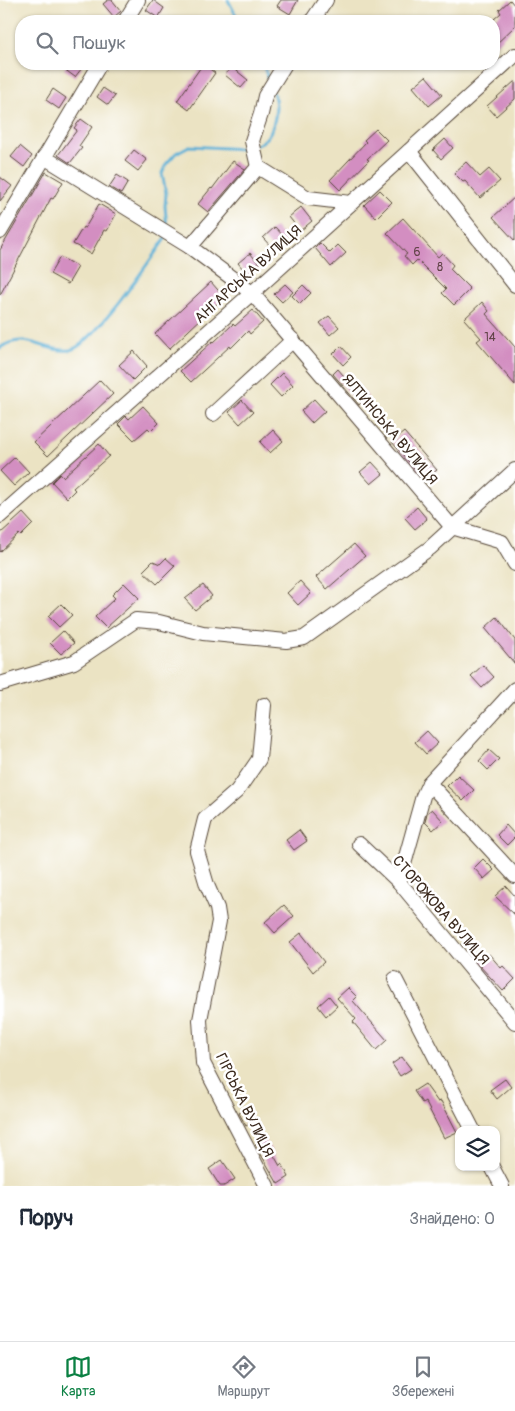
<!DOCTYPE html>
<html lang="uk">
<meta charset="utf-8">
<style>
:root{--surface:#fff;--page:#f6f6f7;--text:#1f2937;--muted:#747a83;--line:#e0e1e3;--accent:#0b8043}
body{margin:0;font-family:Pangolin,sans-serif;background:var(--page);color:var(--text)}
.controls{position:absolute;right:15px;bottom:15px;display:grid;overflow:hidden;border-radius:10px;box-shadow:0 1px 4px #0004}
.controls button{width:45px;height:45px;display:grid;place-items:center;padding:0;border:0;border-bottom:1px solid var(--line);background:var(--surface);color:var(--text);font:25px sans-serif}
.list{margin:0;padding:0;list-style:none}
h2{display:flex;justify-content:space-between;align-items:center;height:65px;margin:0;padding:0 20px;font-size:21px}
h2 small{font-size:16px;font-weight:400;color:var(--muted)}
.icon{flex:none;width:28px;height:28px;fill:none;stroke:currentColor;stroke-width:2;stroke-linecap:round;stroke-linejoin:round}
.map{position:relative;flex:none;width:515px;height:1186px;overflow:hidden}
.search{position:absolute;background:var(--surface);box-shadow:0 1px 4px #0004;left:15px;right:15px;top:15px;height:55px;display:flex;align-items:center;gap:12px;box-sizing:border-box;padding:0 18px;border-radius:20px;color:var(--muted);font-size:19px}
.sheet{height:155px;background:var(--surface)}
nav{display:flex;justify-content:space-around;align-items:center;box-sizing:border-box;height:70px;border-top:1px solid var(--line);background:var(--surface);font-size:14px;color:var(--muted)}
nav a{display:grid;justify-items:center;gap:2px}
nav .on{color:var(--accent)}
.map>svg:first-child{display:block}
</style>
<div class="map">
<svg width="515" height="1186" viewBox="0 0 515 1186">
<rect width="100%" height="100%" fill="#fff"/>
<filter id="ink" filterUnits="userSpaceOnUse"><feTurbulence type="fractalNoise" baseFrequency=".02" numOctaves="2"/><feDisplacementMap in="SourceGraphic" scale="10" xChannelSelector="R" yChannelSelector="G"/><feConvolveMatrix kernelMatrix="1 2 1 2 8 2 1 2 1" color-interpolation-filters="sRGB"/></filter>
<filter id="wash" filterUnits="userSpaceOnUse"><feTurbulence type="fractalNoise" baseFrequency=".0096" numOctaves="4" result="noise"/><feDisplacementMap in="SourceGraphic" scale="20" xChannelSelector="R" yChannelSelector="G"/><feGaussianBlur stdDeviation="1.12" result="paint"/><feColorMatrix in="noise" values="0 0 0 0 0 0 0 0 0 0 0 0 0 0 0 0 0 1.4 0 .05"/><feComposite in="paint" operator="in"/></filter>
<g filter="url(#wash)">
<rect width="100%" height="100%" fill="#ebe3c3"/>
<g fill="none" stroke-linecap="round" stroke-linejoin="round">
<g stroke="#59afd5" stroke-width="3">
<path d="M228 0 239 21"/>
<path d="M263 64 269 82"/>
<path d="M256 145C274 139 280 109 273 92"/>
<path d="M167 228 165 206 166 193 162 173 166 164 176 153 189 146 245 149 250 147"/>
<path d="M0 348C26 330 44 353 70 350 92 347 152 257 167 236"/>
</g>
</g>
<g id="blocks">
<g fill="#d38ec1">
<path d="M108 0H112L121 11 114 17 103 4Z"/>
<path d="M153 0 164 8 158 18 146 10Z"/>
<path d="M281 0H298L290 14 277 6Z"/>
<path d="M510 0 515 6V26L494 46V19L501 13 499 10Z"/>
<path d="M67 64H76L82 68 75 77 64 69Z"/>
<path d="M203 64 215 73 189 110 177 101Z"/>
<path d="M232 67 248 80 241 88 225 75Z"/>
<path d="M426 76 442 95 429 106 413 87Z"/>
<path d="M515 81V99L496 116 487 106Z"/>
<path d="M103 88 115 96 108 105 97 97Z"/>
<path d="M53 89 66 98 59 109 46 100Z"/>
<path d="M81 119 92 127 79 146 82 148 70 163 58 155 77 130 74 128Z"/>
<path d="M376 129 387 140 367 159 369 160 340 190 330 180 366 142 364 140Z"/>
<path d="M445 139 453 148 441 159 433 150Z"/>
<path d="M20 146 32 156 24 167 11 157Z"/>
<path d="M134 150 147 160 138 171 125 161Z"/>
<path d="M233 161 245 169 208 212 198 204 211 188 212 189Z"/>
<path d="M466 162 480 177 489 169 500 181 480 198 465 181 463 182 454 173Z"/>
<path d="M46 172 63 182 53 199 51 198 0 295V250Z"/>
<path d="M117 175 128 182 121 194 109 187Z"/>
<path d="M0 177 12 186 0 201Z"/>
<path d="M380 190 392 202 376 218 364 205Z"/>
<path d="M515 197V241L493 217Z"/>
<path d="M99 204 116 214 107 231 104 230 91 254 73 244 83 227 85 228Z"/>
<path d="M301 207 312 221 300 231 289 217Z"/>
<path d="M403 218 438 257 442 253 453 265 450 269 470 289 454 305 442 293 446 289 417 260 412 265 404 256 407 254 387 233Z"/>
<path d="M275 227 287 240 275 251 263 238Z"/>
<path d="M320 243 330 253 338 245 346 253 331 267 315 248Z"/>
<path d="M250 253 261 266 249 276 238 263Z"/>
<path d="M60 257 78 267 68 284 50 274Z"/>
<path d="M211 282 224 297 169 349 155 334Z"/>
<path d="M285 284 293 292 282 302 274 294Z"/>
<path d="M303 285 311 293 300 304 292 296Z"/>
<path d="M482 302 489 311 486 314 515 347V385L477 341 481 338 464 319Z"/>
<path d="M253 310 263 322 250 334 248 331 231 348 230 346 191 382 180 371 213 341 214 342 233 324 235 326Z"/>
<path d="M329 316 339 327 330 335 320 323Z"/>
<path d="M341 346 351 357 343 365 333 354Z"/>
<path d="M134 351 147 366 133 380 119 365Z"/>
<path d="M338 369 354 388 357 385 368 397 359 405 333 374Z"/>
<path d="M282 373 293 385 281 397 270 385Z"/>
<path d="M100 380 113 394 48 456 34 442Z"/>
<path d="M314 399 325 411 312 423 301 411Z"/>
<path d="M242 400 253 412 240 424 229 412Z"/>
<path d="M143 406 159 423 151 431 148 428 134 440 118 424 126 416 129 419Z"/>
<path d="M273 430 283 441 270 453 260 442Z"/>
<path d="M404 432 437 470 424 480 392 442Z"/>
<path d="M99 444 109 456 73 488 75 490 67 498 52 482 60 474 63 477Z"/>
<path d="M15 457 29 472 14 486 0 471Z"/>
<path d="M372 462 383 474 371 484 360 472Z"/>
<path d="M417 507 427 519 415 529 405 518Z"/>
<path d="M23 513 33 524 21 536 19 534 0 552V534Z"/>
<path d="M354 544 365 556 327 589 316 577Z"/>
<path d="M166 558 175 566 157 584 143 571 153 561 160 564Z"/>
<path d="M300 581 311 593 298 605 287 593Z"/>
<path d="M124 583 139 598 106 628 95 617 115 598 112 595Z"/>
<path d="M203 585 212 596 195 610 185 599Z"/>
<path d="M61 604 72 615 59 627 48 616Z"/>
<path d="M497 617 515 640V664L485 628Z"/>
<path d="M63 631 74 643 61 654 50 643Z"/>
<path d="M483 665 494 677 482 688 471 676Z"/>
<path d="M427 731 438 743 426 754 415 742Z"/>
<path d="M489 750 499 759 488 770 479 761Z"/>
<path d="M458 775 474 790 463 801 447 786Z"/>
<path d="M432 809 443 821 433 830 425 822 427 813Z"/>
<path d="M506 825 515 835V837L507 845 497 835Z"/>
<path d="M299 830 307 841 294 850 286 840Z"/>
<path d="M483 859 494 870 484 879 474 868Z"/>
<path d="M506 886 515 896V915L495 896Z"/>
<path d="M284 905 294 916 275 933 265 922Z"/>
<path d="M301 933 324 962 313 972 290 942Z"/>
<path d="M489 954 501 968 503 966 515 979 503 991 478 964Z"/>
<path d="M348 988 357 997 353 1001 387 1040 376 1050 353 1022 356 1019 337 998Z"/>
<path d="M329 996 337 1006 326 1016 318 1006Z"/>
<path d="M402 1057 411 1069 400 1076 392 1064Z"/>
<path d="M505 1079 511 1087 497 1099 490 1090Z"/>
<path d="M425 1084 438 1102 441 1101 457 1132 444 1138 425 1101 422 1103 414 1091Z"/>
<path d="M246 1109 253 1122 246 1126 239 1113Z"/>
<path d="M264 1138 280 1166 282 1164 289 1177 278 1184 255 1144Z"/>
<path d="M222 1160 235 1179 224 1186H220L209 1169Z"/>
</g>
</g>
</g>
<g filter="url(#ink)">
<use href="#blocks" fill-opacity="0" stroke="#554637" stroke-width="1"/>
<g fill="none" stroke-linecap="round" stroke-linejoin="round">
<defs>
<g id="minor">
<path d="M125 21 138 0"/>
<path d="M312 21 326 0"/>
<path d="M285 64 265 96 261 114 252 141 258 167 308 198 351 203"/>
<path d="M409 151 515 285"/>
<path d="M44 157 190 247 252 293 452 527 502 542 515 564"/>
<path d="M0 232 100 64"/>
<path d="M190 247 258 167"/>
<path d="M213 414 293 340"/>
<path d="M0 516 252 293 515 55"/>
<path d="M0 684 74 662 136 620 159 622 203 633 286 641 304 638 430 548 515 470"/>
<path d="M264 705 259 759 237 791 205 819 197 851 207 885 217 908 219 921 200 1020 203 1063 267 1186"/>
<path d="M429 783 515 876"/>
<path d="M359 844 399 882 515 1022"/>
<path d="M399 882 423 796 429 783 515 689"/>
<path d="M395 979 473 1130"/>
<path d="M492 1167 502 1186"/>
</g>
</defs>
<use href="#minor" stroke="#554637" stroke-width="16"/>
<use href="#minor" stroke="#fff" stroke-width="14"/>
</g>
</g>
<g text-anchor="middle" stroke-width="5" stroke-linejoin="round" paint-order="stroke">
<g font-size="12" fill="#614347">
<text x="417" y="256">6</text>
<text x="440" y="271">8</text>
<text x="490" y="341">14</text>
</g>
<g font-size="15" fill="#3b2a1e" stroke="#fff">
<text transform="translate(248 274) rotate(-42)" y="5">АНГАРСЬКА ВУЛИЦЯ</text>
<text transform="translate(390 429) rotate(50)" y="5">ЯЛТИНСЬКА ВУЛИЦЯ</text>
<text transform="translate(441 910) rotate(49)" y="5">СТОРОЖОВА ВУЛИЦЯ</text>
<text transform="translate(245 1105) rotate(64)" y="5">ГІРСЬКА ВУЛИЦЯ</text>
</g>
</g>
</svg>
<div class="controls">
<button><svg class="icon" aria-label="layers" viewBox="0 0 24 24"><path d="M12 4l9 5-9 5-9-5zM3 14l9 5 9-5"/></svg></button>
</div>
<div class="search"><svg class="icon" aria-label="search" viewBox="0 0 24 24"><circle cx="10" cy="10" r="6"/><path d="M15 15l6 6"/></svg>Пошук</div>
</div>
<section class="sheet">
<h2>Поруч<small>Знайдено: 0</small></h2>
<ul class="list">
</ul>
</section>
<nav>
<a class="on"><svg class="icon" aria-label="map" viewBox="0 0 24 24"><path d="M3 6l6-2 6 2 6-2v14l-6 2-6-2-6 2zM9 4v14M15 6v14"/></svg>Карта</a>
<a><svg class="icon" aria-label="directions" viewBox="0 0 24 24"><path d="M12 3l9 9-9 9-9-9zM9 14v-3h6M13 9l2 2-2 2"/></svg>Маршрут</a>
<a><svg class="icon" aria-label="saved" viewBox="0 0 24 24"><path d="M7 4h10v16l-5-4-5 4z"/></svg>Збережені</a>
</nav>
